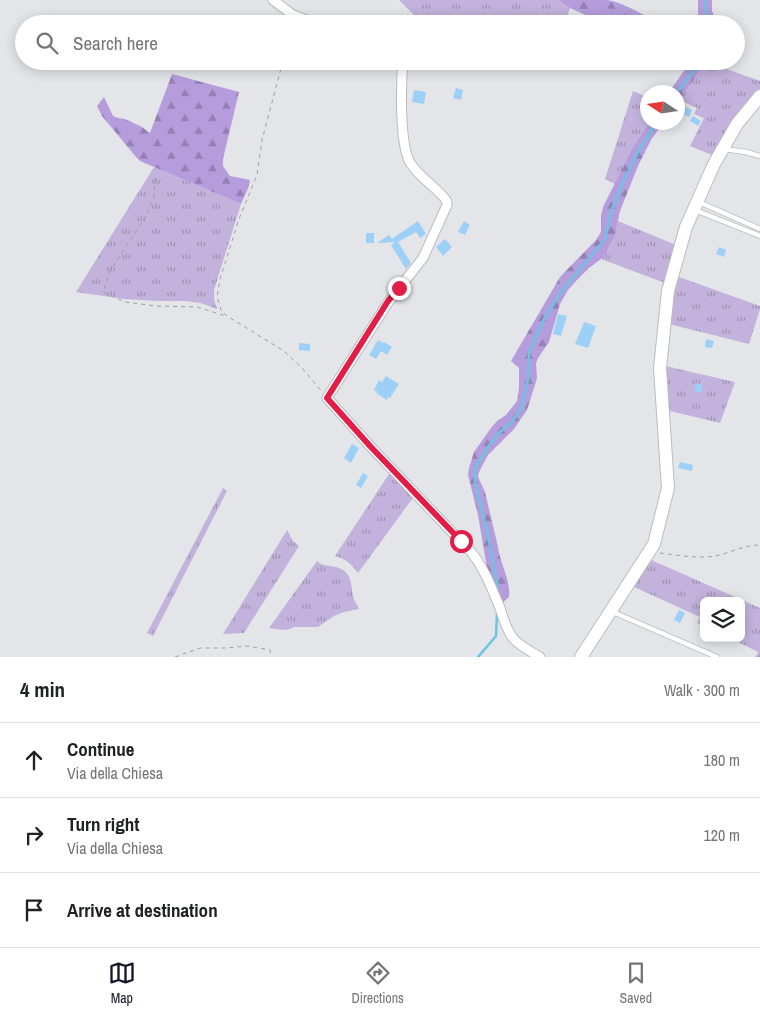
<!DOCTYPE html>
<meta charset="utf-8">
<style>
:root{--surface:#fff;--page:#f2f2f2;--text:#202124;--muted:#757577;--line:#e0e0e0;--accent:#111827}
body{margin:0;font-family:"Archivo Narrow",sans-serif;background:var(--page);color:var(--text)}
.controls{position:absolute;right:15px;bottom:15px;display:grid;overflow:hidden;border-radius:8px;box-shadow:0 2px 12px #0003}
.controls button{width:45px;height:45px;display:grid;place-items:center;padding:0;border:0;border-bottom:1px solid var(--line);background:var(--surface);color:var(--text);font:25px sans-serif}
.compass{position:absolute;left:640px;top:85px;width:45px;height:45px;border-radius:50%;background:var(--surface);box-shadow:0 2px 12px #0003;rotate:282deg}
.stop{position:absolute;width:15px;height:15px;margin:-11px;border:4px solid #e11d48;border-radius:50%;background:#fff}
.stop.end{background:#e11d48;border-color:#fff;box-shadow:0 1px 5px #0008}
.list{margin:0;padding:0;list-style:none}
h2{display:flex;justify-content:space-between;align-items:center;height:65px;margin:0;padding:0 20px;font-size:21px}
h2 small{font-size:16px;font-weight:400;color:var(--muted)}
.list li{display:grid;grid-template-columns:32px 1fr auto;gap:15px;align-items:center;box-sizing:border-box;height:75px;padding:0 20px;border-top:1px solid var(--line)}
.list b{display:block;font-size:19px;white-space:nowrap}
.list p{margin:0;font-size:16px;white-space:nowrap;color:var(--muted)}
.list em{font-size:16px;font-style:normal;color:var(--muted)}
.icon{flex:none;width:28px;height:28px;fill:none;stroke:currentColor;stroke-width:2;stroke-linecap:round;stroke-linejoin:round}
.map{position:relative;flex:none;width:760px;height:657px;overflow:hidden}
.search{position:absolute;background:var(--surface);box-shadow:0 2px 12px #0003;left:15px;right:15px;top:15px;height:55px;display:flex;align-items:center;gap:12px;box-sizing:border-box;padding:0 18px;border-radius:28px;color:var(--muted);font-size:19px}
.sheet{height:290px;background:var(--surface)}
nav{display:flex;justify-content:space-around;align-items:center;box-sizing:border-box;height:70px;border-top:1px solid var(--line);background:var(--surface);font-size:14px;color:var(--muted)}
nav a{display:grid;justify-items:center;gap:2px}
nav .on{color:var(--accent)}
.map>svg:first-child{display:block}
</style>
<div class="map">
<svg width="760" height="657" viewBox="0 0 760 657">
<defs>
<pattern id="grass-tufts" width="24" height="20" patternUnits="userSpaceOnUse" patternTransform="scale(1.25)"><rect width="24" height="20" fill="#c2b2dc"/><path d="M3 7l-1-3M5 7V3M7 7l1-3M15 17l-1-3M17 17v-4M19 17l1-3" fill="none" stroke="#9e92b3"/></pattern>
<pattern id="forest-firs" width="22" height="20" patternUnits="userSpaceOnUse" patternTransform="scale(1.25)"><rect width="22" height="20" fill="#b59cdc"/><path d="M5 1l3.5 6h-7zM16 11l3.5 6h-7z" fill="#9480b3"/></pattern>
</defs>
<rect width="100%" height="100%" fill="#e3e5e9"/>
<g fill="url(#grass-tufts)">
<path d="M399 0H558L570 8 565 24H423Z"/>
<path d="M495 61H554L553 69Z"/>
<path d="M710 63 760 81V91L714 156 690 146 704 118 694 114 697 108 679 100 700 70Z"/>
<path d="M633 91 647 97 648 122 649 123 633 147 615 184 605 179Z"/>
<path d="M154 167 241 204 214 290V299L217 309 201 303 185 301H158L124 299 76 292Z"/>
<path d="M618 221 676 245 665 283 601 259C611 247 615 235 618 221Z"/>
<path d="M676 276 760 306V309L749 344 669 324Z"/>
<path d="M665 366 735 382 720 423 666 410Z"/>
<path d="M391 471 415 495 358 573C351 564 346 559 335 556Z"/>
<path d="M223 488 227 491 153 636 147 633Z"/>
<path d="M287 530 293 541 299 546 244 633 223 634 220 639Z"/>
<path d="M649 559 760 608V657H756L758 652 730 638H741V601H704V626L697 623 700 617 632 586Z"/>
<path d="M317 561C323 567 332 565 339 568 354 574 350 587 354 599 355 602 358 606 359 609L344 612 334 616 318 627H294C287 632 277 629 269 628Z"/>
</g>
<g fill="url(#forest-firs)">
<path d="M558 0H608C627 4 644 16 662 24H605L570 8Z"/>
<path d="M698 0H712V11L718 24H707L698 20Z"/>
<path d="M691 61H712L700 70 678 102V92H669Z"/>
<path d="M172 74 239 92 223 159V166L230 176 250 180 249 186 241 204 140 161 136 157 102 116 97 106 104 97 113 116 118 118 125 119 142 127 150 133Z"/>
<path d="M649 123H663L651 140 638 166 620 211 615 235 606 253 601 259 589 268 577 280 568 290 560 304 549 342 538 358 536 363 537 378 527 410 514 429 488 455 480 470 478 475 479 479 485 492 498 547C500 564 511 580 509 597L502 603 487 568 478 515 468 475 469 468 474 452 491 428 497 421 506 415 517 401 519 389V368L511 361 560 277 596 240 601 232V215L603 207 633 147Z"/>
</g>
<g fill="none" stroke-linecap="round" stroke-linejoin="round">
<g stroke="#6bc5e2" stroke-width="2.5">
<path d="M705 0 706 11 710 24"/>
<path d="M677 92 701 61"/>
<path d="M497 593V583L487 531 475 482V468L488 447 499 433 511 423 521 409 528 380 529 352 544 319 561 292 605 239 611 212 622 184 639 150 657 122"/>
<path d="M478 657 496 636 497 613"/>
</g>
</g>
<g fill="#9dd0f7">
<path d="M456 88 463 90 461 100 453 98Z"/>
<path d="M414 90 426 92 424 104 412 102Z"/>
<path d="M684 106 692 110 689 117 681 113Z"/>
<path d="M693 116 701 121 698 126 690 121Z"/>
<path d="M418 221 426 234 420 238 416 232 398 242 411 263 406 269 391 245 395 242 377 243 389 235 392 239Z"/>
<path d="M464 221 470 225 465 235 458 232Z"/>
<rect x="366" y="233" width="8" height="10"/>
<path d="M445 239 452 247 443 256 436 247Z"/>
<path d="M719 247 726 250 724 257 716 254Z"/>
<path d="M558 314 567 316 561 336 553 334Z"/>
<path d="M584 322 596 326 588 348 575 344Z"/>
<path d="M706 339 714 341 712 348 705 347Z"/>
<path d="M378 340 383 343 384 342 392 347 387 355 381 351 376 359 369 355Z"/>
<path d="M299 343 310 344V351L299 350Z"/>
<path d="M386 376 399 384 390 398 388 397 387 400 376 393 377 392 374 390 379 380 382 382Z"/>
<path d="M696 383 703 385 701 393 694 391Z"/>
<path d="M352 444 359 448 351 463 344 458Z"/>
<path d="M680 462 693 465 692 471 678 468Z"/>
<path d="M363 473 368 476 361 488 356 485Z"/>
<path d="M679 610 685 613 680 623 674 620Z"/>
</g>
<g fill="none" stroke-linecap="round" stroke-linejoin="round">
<defs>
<g id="lane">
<path d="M724 149 746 152 760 156"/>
<path d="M699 202 760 229"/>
<path d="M695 210 760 236"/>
<path d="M613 612 717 657"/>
</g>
<g id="street">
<path d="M273 0 293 15 317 24"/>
<path d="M403 61C401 83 399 147 411 164 420 178 436 187 446 200L447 202V205L423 258 389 301 327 398 370 446 472 553C485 570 492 589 500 608 503 618 506 628 512 637 519 646 530 651 540 657"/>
</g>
<path id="secondary" d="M581 657 654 544 668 488 660 368 668 291 686 227 714 164 737 124 760 96"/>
</defs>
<use href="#lane" stroke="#babcc0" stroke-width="6"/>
<use href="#street" stroke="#babcc0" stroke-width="11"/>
<use href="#secondary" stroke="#babcc0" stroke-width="14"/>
<g stroke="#9e9fa3" stroke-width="1" stroke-dasharray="4 4" stroke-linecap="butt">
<path d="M283 61 262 140 257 175 239 219 220 279 217 297 221 310 227 316 284 351 303 369 322 392"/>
<path d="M155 178 154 197 146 216 110 271 103 292 125 302 156 306 197 307 226 316"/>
<path d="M660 553C676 555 698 559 715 556 730 553 744 545 760 545"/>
<path d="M175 657 200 648H226L247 646 270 650 271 657"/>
</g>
<use href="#lane" stroke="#fff" stroke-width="4.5"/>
<use href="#street" stroke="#fff" stroke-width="9"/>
<use href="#secondary" stroke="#fff" stroke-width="12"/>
</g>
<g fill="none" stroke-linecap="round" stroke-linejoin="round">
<path stroke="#e11d48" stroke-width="6" d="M399 288 388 301 327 398 370 446 461 541"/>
</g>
</svg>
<div class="controls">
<button><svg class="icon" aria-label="layers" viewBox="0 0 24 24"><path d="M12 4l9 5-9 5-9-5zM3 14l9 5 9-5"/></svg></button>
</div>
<svg class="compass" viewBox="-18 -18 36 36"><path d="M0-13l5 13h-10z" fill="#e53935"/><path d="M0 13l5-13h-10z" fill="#757577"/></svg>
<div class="stop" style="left:461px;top:541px"></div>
<div class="stop end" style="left:399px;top:288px"></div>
<div class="search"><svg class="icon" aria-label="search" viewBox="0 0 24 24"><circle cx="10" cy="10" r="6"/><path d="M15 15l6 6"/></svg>Search here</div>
</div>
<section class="sheet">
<h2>4 min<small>Walk · 300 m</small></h2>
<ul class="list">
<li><svg class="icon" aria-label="ahead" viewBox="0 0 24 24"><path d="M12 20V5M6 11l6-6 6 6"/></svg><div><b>Continue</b><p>Via della Chiesa</p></div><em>180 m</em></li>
<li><svg class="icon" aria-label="right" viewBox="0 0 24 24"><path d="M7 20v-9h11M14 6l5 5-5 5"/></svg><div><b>Turn right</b><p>Via della Chiesa</p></div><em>120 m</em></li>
<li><svg class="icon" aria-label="arrive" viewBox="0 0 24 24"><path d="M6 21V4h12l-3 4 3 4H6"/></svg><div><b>Arrive at destination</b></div></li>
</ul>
</section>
<nav>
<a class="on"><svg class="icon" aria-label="map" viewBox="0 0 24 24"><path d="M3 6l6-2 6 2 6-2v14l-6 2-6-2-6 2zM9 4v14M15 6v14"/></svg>Map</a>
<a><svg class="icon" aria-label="directions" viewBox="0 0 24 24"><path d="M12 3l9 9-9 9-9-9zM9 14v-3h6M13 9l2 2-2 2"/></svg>Directions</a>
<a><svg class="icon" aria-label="saved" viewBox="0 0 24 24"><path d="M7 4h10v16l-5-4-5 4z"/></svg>Saved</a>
</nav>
